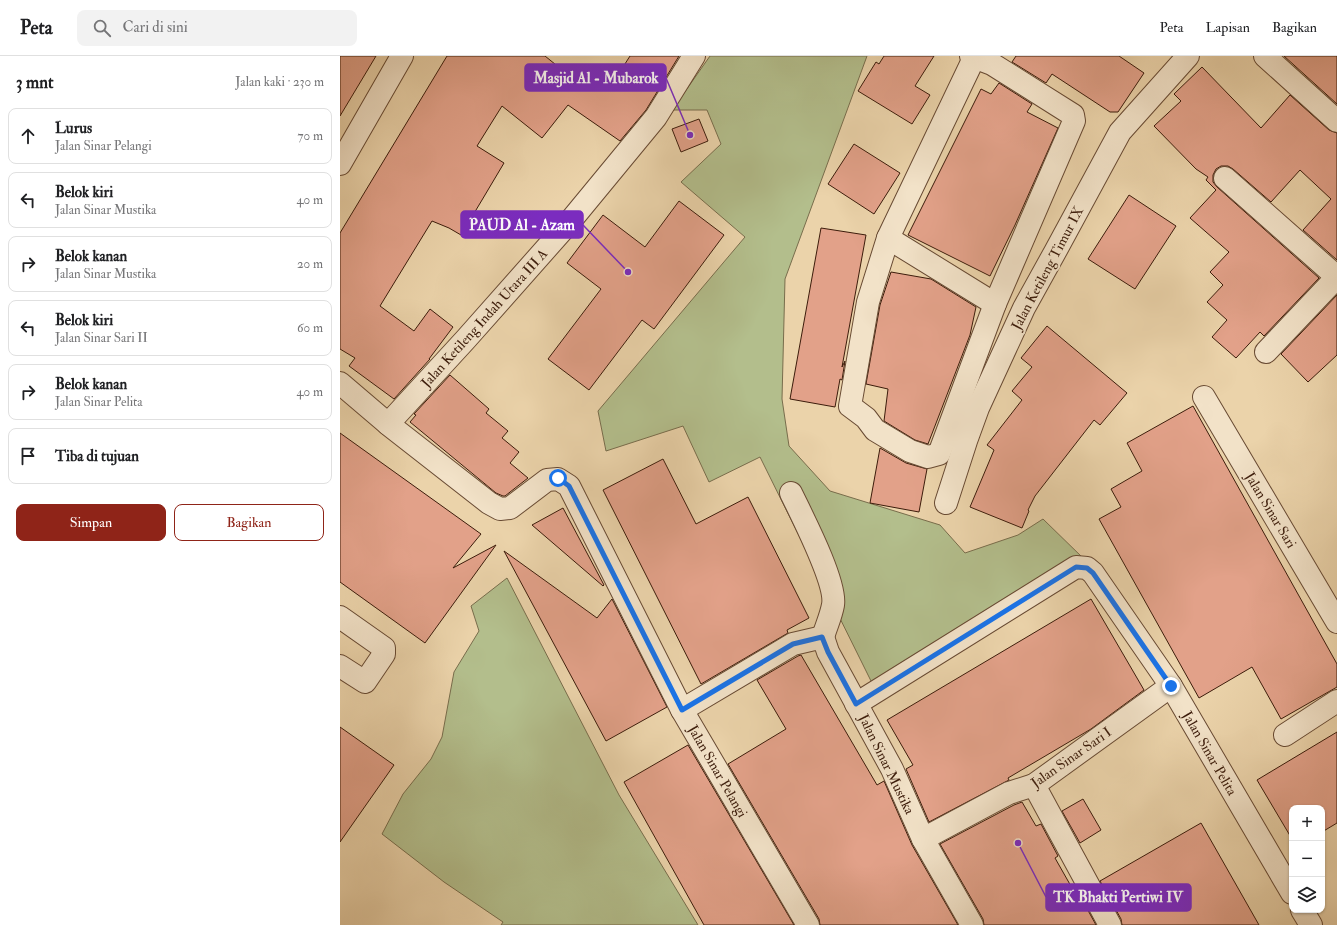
<!DOCTYPE html>
<html lang="id">
<meta charset="utf-8">
<style>
:root{--surface:#fff;--page:#f2f2f2;--text:#202124;--muted:#757577;--line:#e0e0e0;--accent:#8f2418}
body{margin:0;font-family:"IM FELL Double Pica",serif;background:var(--page);color:var(--text)}
.controls{position:absolute;right:12px;bottom:12px;display:grid;overflow:hidden;border-radius:8px;box-shadow:0 1px 3px #0004}
.controls button{width:36px;height:36px;display:grid;place-items:center;padding:0;border:0;border-bottom:1px solid var(--line);background:var(--surface);color:var(--text);font:20px sans-serif}
.stop{position:absolute;width:12px;height:12px;margin:-9px;border:3px solid #1a73e8;border-radius:50%;background:#fff}
.stop.end{background:#1a73e8;border-color:#fff;box-shadow:0 1px 4px #0008}
.list{margin:0;padding:0;list-style:none}
h2{display:flex;justify-content:space-between;align-items:center;height:52px;margin:0;padding:0 16px;font-size:17px}
h2 small{font-size:13px;font-weight:400;color:var(--muted)}
.list li{display:grid;grid-template-columns:26px 1fr auto;gap:12px;align-items:center;box-sizing:border-box;height:56px;margin:0 8px 8px;padding:0 8px;border:1px solid var(--line);border-radius:8px}
.list b{display:block;font-size:15px;white-space:nowrap}
.list p{margin:0;font-size:13px;white-space:nowrap;color:var(--muted)}
.list em{font-size:13px;font-style:normal;color:var(--muted)}
.actions{display:flex;gap:8px;padding:12px 16px}
.actions a{flex:1;padding:9px 0;border:1px solid var(--accent);border-radius:8px;text-align:center;font-size:14px;color:var(--accent)}
.actions .main{background:var(--accent);color:#fff}
.icon{flex:none;width:22px;height:22px;fill:none;stroke:currentColor;stroke-width:2;stroke-linecap:round;stroke-linejoin:round}
.map{position:relative;flex:none;width:997px;height:869px;overflow:hidden}
header{display:flex;align-items:center;gap:24px;box-sizing:border-box;height:56px;padding:0 20px;background:var(--surface);border-bottom:1px solid var(--line)}
header strong{font-size:19px}
nav{display:flex;gap:22px;margin-inline-start:auto;font-size:14px}
.search{width:280px;height:36px;background:var(--page);display:flex;align-items:center;gap:10px;box-sizing:border-box;padding:0 14px;border-radius:8px;color:var(--muted);font-size:15px}
main{display:flex}
aside{flex:1;background:var(--surface)}
.map>svg:first-child{display:block}
</style>
<header>
<strong>Peta</strong>
<div class="search"><svg class="icon" aria-label="search" viewBox="0 0 24 24"><circle cx="10" cy="10" r="6"/><path d="M15 15l6 6"/></svg>Cari di sini</div>
<nav><a>Peta</a><a>Lapisan</a><a>Bagikan</a></nav>
</header>
<main>
<aside>
<h2>3 mnt<small>Jalan kaki · 230 m</small></h2>
<ul class="list">
<li><svg class="icon" aria-label="ahead" viewBox="0 0 24 24"><path d="M12 20V5M6 11l6-6 6 6"/></svg><div><b>Lurus</b><p>Jalan Sinar Pelangi</p></div><em>70 m</em></li>
<li><svg class="icon" aria-label="left" viewBox="0 0 24 24"><path d="M17 20v-9H6M10 6l-5 5 5 5"/></svg><div><b>Belok kiri</b><p>Jalan Sinar Mustika</p></div><em>40 m</em></li>
<li><svg class="icon" aria-label="right" viewBox="0 0 24 24"><path d="M7 20v-9h11M14 6l5 5-5 5"/></svg><div><b>Belok kanan</b><p>Jalan Sinar Mustika</p></div><em>20 m</em></li>
<li><svg class="icon" aria-label="left" viewBox="0 0 24 24"><path d="M17 20v-9H6M10 6l-5 5 5 5"/></svg><div><b>Belok kiri</b><p>Jalan Sinar Sari II</p></div><em>60 m</em></li>
<li><svg class="icon" aria-label="right" viewBox="0 0 24 24"><path d="M7 20v-9h11M14 6l5 5-5 5"/></svg><div><b>Belok kanan</b><p>Jalan Sinar Pelita</p></div><em>40 m</em></li>
<li><svg class="icon" aria-label="arrive" viewBox="0 0 24 24"><path d="M6 21V4h12l-3 4 3 4H6"/></svg><div><b>Tiba di tujuan</b></div></li>
</ul>
<div class="actions"><a class="main">Simpan</a><a>Bagikan</a></div>
</aside>
<div class="map">
<svg width="997" height="869" viewBox="0 0 997 869">
<rect width="100%" height="100%" fill="#ebd3aa"/>
<filter id="stains"><feTurbulence type="fractalNoise" baseFrequency=".005" numOctaves="4"/><feColorMatrix values="0 0 0 0 .2 0 0 0 0 .09 0 0 0 0 .02 0 0 0 .5 -.17"/></filter>
<radialGradient id="worn" r=".72"><stop offset=".6" stop-color="#630" stop-opacity="0"/><stop offset="1" stop-color="#630" stop-opacity=".3"/></radialGradient>
<g fill="#b3be8c" stroke="#786d4c">
<path d="M370 0H527L445 223 442 343 449 390 490 435 600 469 625 497 678 479 703 463 743 502 532 627 420 401 369 426 343 370 266 395 258 355 405 181 341 126 381 88 367 54H332Z"/>
<path d="M167 522 279 739 358 869H161L163 866 104 826 42 778 63 738 91 703 102 681 114 616 139 575 131 550Z"/>
</g>
<g fill="#e2a189" stroke="#3c1c0b">
<path d="M0 0H36L0 60Z"/>
<path d="M107 0H205L247 34 262 12 276 22 290 0H339L306 54 280 85 228 49 202 82 162 50 137 90 164 107 142 144 121 179 109 172 92 165 40 250 74 275 90 253 113 271 89 303H90L54 343 9 310 15 302 0 293V177Z"/>
<path d="M544 0H594L575 30 590 39 572 68 518 35 536 6 539 8Z"/>
<path d="M676 0H779L804 17 778 56H770L712 18 706 27 672 6Z"/>
<path d="M944 0H997V48Z"/>
<path d="M862 11 921 72 950 39 989 74 997 77V204L963 174 991 143 960 114 931 146 893 113 888 110H881L876 113 873 119V126L877 131 979 222 924 280 920 276 896 302 872 281 887 264 867 246 883 229 870 216 889 196 850 162 876 134 866 124 868 121 856 113 814 70 841 45 834 38Z"/>
<path d="M659 27 692 48 687 56 718 72 675 169 650 220 568 179 641 33 651 38Z"/>
<path d="M359 63 368 85 341 96 332 73Z"/>
<path d="M514 88 560 117 534 158 488 128Z"/>
<path d="M789 139 836 170 795 233 748 203Z"/>
<path d="M339 145 384 179 314 273 302 264 249 334 208 303 261 233 227 207 263 159 305 191Z"/>
<path d="M481 172 526 179 502 311 505 305 502 324 500 323 495 351 450 343Z"/>
<path d="M551 216 591 223 636 251 630 279 588 388 575 384 544 365 548 333 526 328 540 249Z"/>
<path d="M997 239V299L968 326 941 298Z"/>
<path d="M707 270 787 337 760 369 754 364 695 440 688 454 689 455 682 472 630 451 654 394 647 389 682 344 672 335 692 311 681 302Z"/>
<path d="M110 319 149 353 146 357 168 375 162 382 179 396 170 407 188 422 165 440H163L156 437 70 366 76 359 74 358Z"/>
<path d="M853 350 997 608V631L941 663 912 611 859 642 759 463 781 451 771 433 802 415 787 387Z"/>
<path d="M0 377 141 478 113 512 156 489 85 587 0 526Z"/>
<path d="M540 392 566 407 587 413 579 456 530 447Z"/>
<path d="M323 403 356 468 408 441 469 562 447 574 448 577 361 628 263 434Z"/>
<path d="M223 452 264 529 263 530 192 469Z"/>
<path d="M164 495 257 562 272 543 327 651 266 685Z"/>
<path d="M751 543 804 634 751 673 668 722 669 724 589 766 566 713 573 709 547 664Z"/>
<path d="M461 599 537 729 544 725 572 789 618 869H480L479 863 388 708 446 673 417 624 458 600Z"/>
<path d="M0 671 54 709 0 786Z"/>
<path d="M997 676V767L982 776V752H952V783L917 724Z"/>
<path d="M348 689 454 869H364L284 726Z"/>
<path d="M743 743 761 774 740 787 722 755Z"/>
<path d="M682 746 696 770 701 768 718 800 715 802 736 839 739 838 756 869H644L643 863 600 788 674 749Z"/>
<path d="M861 767 919 869H782L781 863 760 825Z"/>
</g>
<g fill="none" stroke-linecap="round" stroke-linejoin="round">
<defs>
<g id="minor">
<path d="M925 0 997 65"/>
<path d="M634 2 548 182 655 248"/>
<path d="M0 108 62 0"/>
<path d="M885 122 997 221 926 296"/>
<path d="M548 182 528 246 510 350 526 362 535 374 570 395 588 401 599 398 655 248 734 65 733 59 652 8 631 0"/>
<path d="M0 327 48 368 149 447 160 453 170 452 207 424 218 423 229 430 342 654 468 869"/>
<path d="M864 341 997 566"/>
<path d="M48 368 126 283 227 169 316 61 354 0"/>
<path d="M451 437C462 460 497 527 493 549 491 560 486 571 483 581"/>
<path d="M606 447 626 385 638 352 684 252 715 196 780 76 848 0"/>
<path d="M0 561 44 592V598L25 626 0 610"/>
<path d="M516 648 736 511 747 512 753 517 831 630 952 837"/>
<path d="M342 654 453 588 483 581 488 596 552 713 583 783 632 869"/>
<path d="M945 679 997 645"/>
<path d="M694 729 770 869"/>
<path d="M583 783 669 737 694 729 831 630"/>
<path d="M962 854 971 869"/>
</g>
</defs>
<use href="#minor" stroke="#684a33" stroke-width="24"/>
<use href="#minor" stroke="#f2e2c8" stroke-width="22"/>
</g>
<g fill="none" stroke-linecap="round" stroke-linejoin="round">
<path stroke="#1a73e8" stroke-width="5" d="M218 422 229 430 342 654 453 588 482 581 488 596 516 648 736 511 747 512 753 517 831 630"/>
</g>
<g text-anchor="middle" stroke-width="4" stroke-linejoin="round" paint-order="stroke">
<g font-size="14" fill="#3c1c0b" stroke="#f2e2c8">
<text transform="translate(707 212) rotate(-62)" y="5">Jalan Ketileng Timur IX</text>
<text transform="translate(144 262) rotate(-48)" y="5">Jalan Ketileng Indah Utara III A</text>
<text transform="translate(931 454) rotate(59)" y="5">Jalan Sinar Sari</text>
<text transform="translate(870 697) rotate(60)" y="5">Jalan Sinar Pelita</text>
<text transform="translate(731 701) rotate(-35)" y="5">Jalan Sinar Sari I</text>
<text transform="translate(547 708) rotate(64)" y="5">Jalan Sinar Mustika</text>
<text transform="translate(378 715) rotate(60)" y="5">Jalan Sinar Pelangi</text>
</g>
</g>
<path fill="none" stroke="#7b2cbf" stroke-width="1.5" d="M350 79L326 22M288 216L243 169M678 787L706 841"/>
<g fill="#7b2cbf" stroke="#f2e2c8" stroke-width="1.5">
<circle cx="350" cy="79" r="4"/>
<circle cx="288" cy="216" r="4"/>
<circle cx="678" cy="787" r="4"/>
</g>
<g fill="#7b2cbf" stroke="#7b2cbf" stroke-width="1.5">
<rect x="185" y="8" width="141" height="27" rx="4"/>
<rect x="121" y="155" width="122" height="27" rx="4"/>
<rect x="706" y="828" width="145" height="27" rx="4"/>
</g>
<g font-size="15" text-anchor="middle" font-weight="bold" fill="#fff">
<text x="256" y="27">Masjid Al - Mubarok</text>
<text x="182" y="174">PAUD Al - Azam</text>
<text x="778" y="846">TK Bhakti Pertiwi IV</text>
</g>
<rect width="100%" height="100%" filter="url(#stains)"/>
<rect width="100%" height="100%" fill="url(#worn)"/>
</svg>
<div class="controls">
<button>+</button>
<button>−</button>
<button><svg class="icon" aria-label="layers" viewBox="0 0 24 24"><path d="M12 4l9 5-9 5-9-5zM3 14l9 5 9-5"/></svg></button>
</div>
<div class="stop" style="left:218px;top:422px"></div>
<div class="stop end" style="left:831px;top:630px"></div>
</div>
</main>
